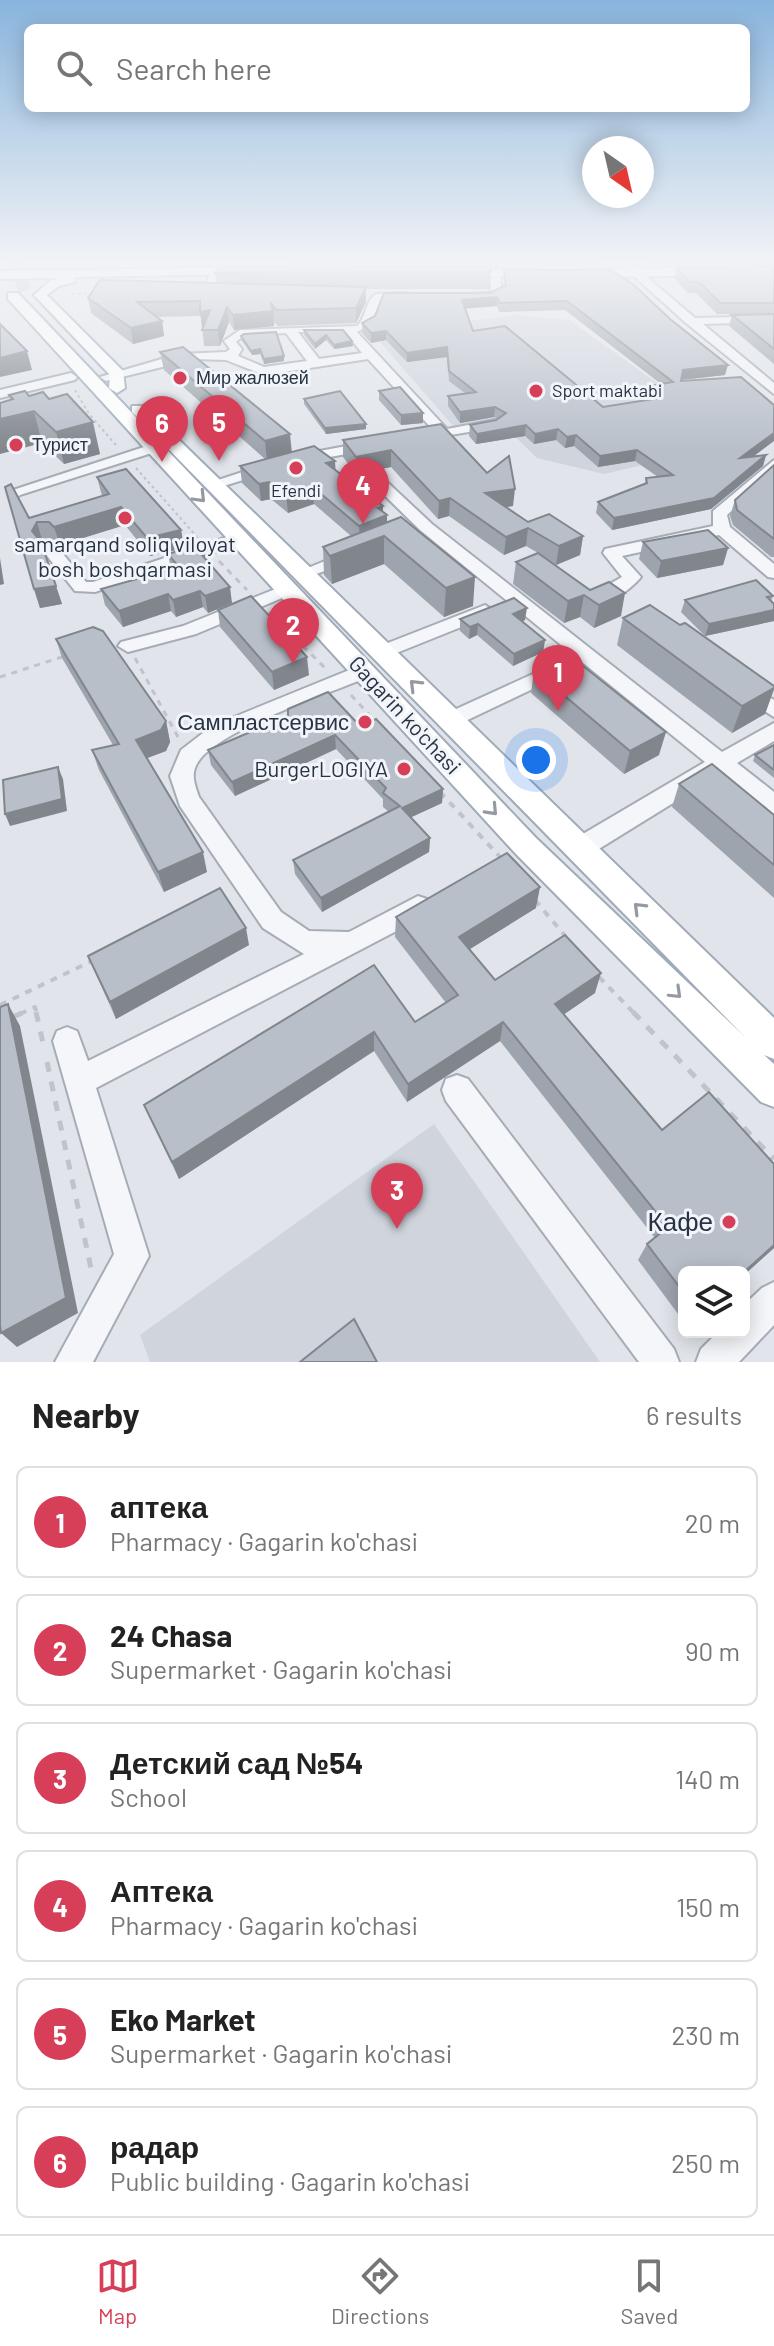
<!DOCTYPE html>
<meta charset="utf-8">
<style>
:root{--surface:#fff;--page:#f2f2f2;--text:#222;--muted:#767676;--line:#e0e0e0;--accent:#d73f59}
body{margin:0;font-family:Barlow,sans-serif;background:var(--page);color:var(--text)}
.controls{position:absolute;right:24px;bottom:24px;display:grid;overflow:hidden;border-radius:12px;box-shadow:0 4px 20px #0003}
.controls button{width:72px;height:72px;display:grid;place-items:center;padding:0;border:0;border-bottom:2px solid var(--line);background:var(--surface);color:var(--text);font:40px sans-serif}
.compass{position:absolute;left:582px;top:136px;width:72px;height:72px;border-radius:50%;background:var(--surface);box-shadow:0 4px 20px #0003;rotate:146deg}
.you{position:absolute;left:536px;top:760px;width:28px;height:28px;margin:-20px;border:6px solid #fff;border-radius:50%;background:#1a73e8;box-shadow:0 0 0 12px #1a73e833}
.badge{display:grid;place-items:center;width:52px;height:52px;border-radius:50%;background:var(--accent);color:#fff;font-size:26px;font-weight:700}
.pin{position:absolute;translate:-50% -66px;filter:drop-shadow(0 2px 4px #0008)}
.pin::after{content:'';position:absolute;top:42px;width:28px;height:24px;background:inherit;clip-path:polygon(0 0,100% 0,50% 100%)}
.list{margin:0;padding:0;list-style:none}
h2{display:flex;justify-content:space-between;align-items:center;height:104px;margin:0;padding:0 32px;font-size:34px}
h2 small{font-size:26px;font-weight:400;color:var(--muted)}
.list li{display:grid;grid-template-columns:52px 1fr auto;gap:24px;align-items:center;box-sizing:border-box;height:112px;margin:0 16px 16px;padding:0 16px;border:2px solid var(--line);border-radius:12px}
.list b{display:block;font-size:30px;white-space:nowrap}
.list p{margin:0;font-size:26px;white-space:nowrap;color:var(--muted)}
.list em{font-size:26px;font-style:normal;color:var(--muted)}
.icon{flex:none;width:44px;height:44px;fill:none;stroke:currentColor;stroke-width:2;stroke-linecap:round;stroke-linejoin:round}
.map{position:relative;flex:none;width:774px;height:1362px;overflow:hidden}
.search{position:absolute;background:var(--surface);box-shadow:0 4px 20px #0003;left:24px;right:24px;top:24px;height:88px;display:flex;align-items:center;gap:20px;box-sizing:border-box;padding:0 28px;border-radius:12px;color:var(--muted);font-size:30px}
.sheet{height:872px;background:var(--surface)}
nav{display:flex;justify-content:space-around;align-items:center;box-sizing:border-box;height:112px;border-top:2px solid var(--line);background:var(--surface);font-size:22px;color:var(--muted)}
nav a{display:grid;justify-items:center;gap:4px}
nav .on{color:var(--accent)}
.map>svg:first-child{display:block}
</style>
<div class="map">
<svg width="774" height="1362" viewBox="0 0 774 1362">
<rect width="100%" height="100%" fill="#e1e5eb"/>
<g fill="#cfd4dd">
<path d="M516 315 569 320 657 383 641 399 703 451 604 474 537 458 499 421 455 428 380 342 382 321 452 323Z"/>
<path d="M434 1124 600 1362H150L140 1335Z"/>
</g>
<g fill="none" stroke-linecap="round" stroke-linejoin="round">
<path stroke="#bcc1ca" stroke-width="13" stroke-dasharray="13 7" stroke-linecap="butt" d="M12 260 27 294"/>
<defs>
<g id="minor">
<path d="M616 260H627L695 318 774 316V322L703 324 774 383V394L686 323Z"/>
<path d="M210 274 219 276 213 292 224 293V297L207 298 202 295Z"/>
<path d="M496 275 501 278 500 297 472 298V294L491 292V278Z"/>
<path d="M376 294 408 293 413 296 380 301 372 324 357 332 447 429 495 420 500 421V427L419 440V434L434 431 368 359 264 375 226 360 194 359 106 381 100 377 179 354 226 352 230 349 224 341 240 330 357 326C367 317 365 301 376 294ZM298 332H345L362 353 319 359ZM286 333 307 361 264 367 238 356 242 349 236 342 243 336Z"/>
<path d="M71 373 77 377 75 380 0 398V390Z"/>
<path d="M368 442 375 446 373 449 298 463 291 459 298 455Z"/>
<path d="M153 444 160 448 158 451 23 494 18 496 10 491Z"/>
<path d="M774 460V472L727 515 730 527 774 564V578L768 577 719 535 622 556 641 577C630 590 608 607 590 603L587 599 590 595 622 577 603 553 605 549 713 526V511Z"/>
<path d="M267 464 272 465V471L214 489 206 484Z"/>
<path d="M381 479 386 481 432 524 722 752 774 723V741L737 763 774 792V814L766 811 720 774 589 855 580 858 571 855 568 848 571 841 705 762 420 530 376 487V481Z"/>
<path d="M239 533 245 534V542L95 592 75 591 40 547 42 543H54L86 582H93Z"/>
<path d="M347 552 355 557 353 561 302 579 293 574Z"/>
<path d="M288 584 294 585 297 589 294 593 196 634 128 652 118 646 121 642 183 626Z"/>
<path d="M485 605 494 611 491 615 389 656 382 658 372 652 375 648Z"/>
<path d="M557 663 567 669 564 674 457 725H443L440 720 443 715Z"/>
<path d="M364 664 374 671 371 676C332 692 218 730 198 762 190 774 195 785 199 797L281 912 309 931 349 932 418 896 427 899 431 907 427 915 96 1088 149 1256 93 1362H55L114 1254 53 1041 57 1031 67 1027 77 1031 88 1061 304 954 263 928 180 806 170 776 181 750 212 726Z"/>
<path d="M748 684 774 700V717L741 696 738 691Z"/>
<path d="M457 1075 468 1079 674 1349 679 1362H639L446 1101 442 1090 446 1079Z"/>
<path d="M774 1282V1325L739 1362H696L701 1349 718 1332H744V1305L762 1288Z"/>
</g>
<g id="major">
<path d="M248 267 254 271 252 274 76 277 75 282 59 286 47 295 123 371 125 388 117 393 109 388 110 375 34 295 51 280 62 278 0 279V271Z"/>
<path d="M774 267V275L584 277 578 273 584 269Z"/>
<path d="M536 269 542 273 540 276 460 277 454 273 460 269Z"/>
<path d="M8 293H18L536 838 744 1036 132 412V406H144L774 1018V1059L764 1055 774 1064V1107L761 1102 516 854 8 299Z"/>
</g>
</defs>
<use href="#minor" stroke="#a6acb6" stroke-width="4"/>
<use href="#major" stroke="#a0aab8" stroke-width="4"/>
<g stroke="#c0c3ca" stroke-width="2" stroke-dasharray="3 3" stroke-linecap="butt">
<path d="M72 294 92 293"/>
<path d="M75 390 89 414 116 445"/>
<path d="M136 468 198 538"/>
</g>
<g stroke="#c0c3ca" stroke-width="3" stroke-dasharray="6 6" stroke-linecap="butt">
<path d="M219 561 247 590"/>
<path d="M269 612 326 669"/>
<path d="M135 658 179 739"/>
<path d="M0 677 65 656"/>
<path d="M351 695 376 722"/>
</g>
<g stroke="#c0c3ca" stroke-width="4" stroke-dasharray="7 7" stroke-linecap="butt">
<path d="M440 792 500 857"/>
<path d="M535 900 566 937"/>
<path d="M599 977 635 1014"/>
<path d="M0 1005 94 960"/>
<path d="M20 1014 35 1007 37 1014"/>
</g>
<g stroke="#c0c3ca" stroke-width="5" stroke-dasharray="10 10" stroke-linecap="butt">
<path d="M36 1012 43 1043"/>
<path d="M633 1012 774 1159"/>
<path d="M13 1017 24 1012"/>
<path d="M47 1062 92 1273"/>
</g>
<use href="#minor" fill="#f5f6f9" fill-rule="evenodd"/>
<use href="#major" fill="#fff" fill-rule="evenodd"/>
</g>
<g fill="#9ea4ad" fill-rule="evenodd">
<path d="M162 260H201V262L163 263Z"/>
<path d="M294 260H599V264H490V289H366V302L356 323 278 326 273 321 274 326 234 330 229 322 220 346H204L201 316 156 317 162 321 164 336 133 344 91 313 88 298 217 283 215 273 287 267 295 263Z"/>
<path d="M644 260H774V265L649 264Z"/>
<path d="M774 267V364L729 326 732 315 761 314H717L696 293H688L674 278 677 268Z"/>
<path d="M504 270 725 375 681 380V381L754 456 766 455 763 466 711 509 612 530 596 513 598 502 645 484 646 478 658 477 635 461 598 467 574 446 565 448 556 440 534 444 525 436 476 444 469 436 470 425 496 420 498 419 494 417 460 423 448 406V396L465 393 449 381 447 357 407 362 386 340 371 343 362 333V323L490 293 505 286ZM497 306 499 312 565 310 661 384 644 387 642 397 646 400 603 407 473 331 465 308Z"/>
<path d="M304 330 352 341 353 346 334 349 326 340 315 349 304 335Z"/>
<path d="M241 336 284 361 264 364 260 354 252 355 242 341Z"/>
<path d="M160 352 292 452 335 470 383 512 387 523 473 606 444 617 384 564 332 584 324 575 323 547 351 536 314 504 288 513 271 499 261 501 242 483 240 466 265 459 164 370Z"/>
<path d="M379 391 423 413V423L401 425 379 400Z"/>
<path d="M9 395 29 396 100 454 64 464 42 443 11 400Z"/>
<path d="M304 399 366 424V429L326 434 304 404Z"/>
<path d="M441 424 513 506 506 507 528 522 583 536 580 555 556 565 543 557 621 616 594 628 580 617 564 623 513 584 516 562 538 553 526 546 504 555 449 516 438 519 391 467 356 474 343 457V440Z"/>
<path d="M774 465V557H771L733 525 730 516 735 500Z"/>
<path d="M97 477 181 530 184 548 150 556 125 525 60 545 54 540H42L41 542 62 604 40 608 34 589 29 518 102 496Z"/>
<path d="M643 542 728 548 723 565 657 578 639 559Z"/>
<path d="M207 552 209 564 232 603 208 613 203 607 176 617 171 611 123 627 105 605 101 589 171 569 168 554Z"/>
<path d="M773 596 771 601 774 604V621L705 636 681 612 685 600Z"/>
<path d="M218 610 309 675 274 690 220 627Z"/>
<path d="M623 618 680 625 774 686V690L765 714 732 733 617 645Z"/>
<path d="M460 619 525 620 521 622 545 640 543 652 513 666 477 635 469 639 460 631Z"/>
<path d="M56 639 166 721 170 742 166 751 147 758 207 872 164 892 99 770 92 750 113 745 62 658Z"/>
<path d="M534 670 659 755 624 774 531 693Z"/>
<path d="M360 726 443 789 442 803 411 817 430 838 429 852 322 912 295 874 293 860 389 812 383 807V799L336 749 235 796 211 765 208 750Z"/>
<path d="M774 745V778L753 761 755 755Z"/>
<path d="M679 784 774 815V898L672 807Z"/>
<path d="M536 908 470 949 495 980 595 993 564 1014 662 1130 774 1164V1248L744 1275V1272H684V1322L638 1260 647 1244 655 1238 500 1041 407 1102 374 1051 179 1179 144 1105 374 965 415 1022 446 1003 395 937 396 917Z"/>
<path d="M249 945 116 1019 88 956Z"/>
</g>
<g fill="#81868d">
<path d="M366 287V302L356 323V308Z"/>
<path d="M497 297V306L461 309 462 300Z"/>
<path d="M227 307 229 322 220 346 218 330Z"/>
<path d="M210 310 202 327 200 312Z"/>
<path d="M273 311 274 326 234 330 233 315Z"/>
<path d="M162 321 164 336 133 344 131 328Z"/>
<path d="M386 331V340L371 343V333Z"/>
<path d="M326 335V340L315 349V344Z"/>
<path d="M352 341 353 346 334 349V345Z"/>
<path d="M447 347V357L407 362V353Z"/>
<path d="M260 349V354L252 355 251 351Z"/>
<path d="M27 351 32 370 0 377V358Z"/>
<path d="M284 356V361L264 364V359Z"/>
<path d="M728 365 725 375 680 380 683 370Z"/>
<path d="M495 407 494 417 460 423V412Z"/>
<path d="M34 411 42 443 0 454V419Z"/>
<path d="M423 413V423L401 425V415Z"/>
<path d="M93 422 100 454 64 464 56 432Z"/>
<path d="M366 424V429L326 434 325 428Z"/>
<path d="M526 425 525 436 476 444 477 434Z"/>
<path d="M558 429 556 440 534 444 535 434Z"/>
<path d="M774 433V441L737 469 740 458Z"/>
<path d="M290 434 292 454 267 461 265 441Z"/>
<path d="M576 435 574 446 565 448 567 437Z"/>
<path d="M391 450V467L356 474V457Z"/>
<path d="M637 450 635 461 598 467 600 456Z"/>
<path d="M766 455 763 466 711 509 612 530 614 518Z"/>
<path d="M335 461 336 478 326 463Z"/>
<path d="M269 482 271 499 261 501 259 484Z"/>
<path d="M313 487 314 504 288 513 286 495Z"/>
<path d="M515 489 513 506 483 511 485 493Z"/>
<path d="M450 498 449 516 438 519 439 501Z"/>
<path d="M383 506V517L387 515V533L360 544 359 526 378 508Z"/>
<path d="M121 507 125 525 60 545 54 527Z"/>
<path d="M37 522 42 540 38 549 32 531Z"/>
<path d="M528 528 526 546 504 555 506 537Z"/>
<path d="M181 530 184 548 150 556 147 538Z"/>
<path d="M384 536V564L332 584 330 556Z"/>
<path d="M583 536 580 555 556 565 559 546Z"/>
<path d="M728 548 723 565 657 578 661 561Z"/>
<path d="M207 552 210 568 201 554Z"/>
<path d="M0 558 4 584 0 585Z"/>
<path d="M475 577 473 606 444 617 446 588Z"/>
<path d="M56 586 62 604 40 608 34 589Z"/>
<path d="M230 587 232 603 208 613 205 596Z"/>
<path d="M200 591 203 607 176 617 173 600Z"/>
<path d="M625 593 621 616 594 628 599 605Z"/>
<path d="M168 594 171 611 123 627 119 611Z"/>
<path d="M584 595 580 617 564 623 568 601Z"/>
<path d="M527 608 525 620 511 626 513 614Z"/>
<path d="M774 610V621L705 636 709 624Z"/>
<path d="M478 624 477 635 469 639 470 627Z"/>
<path d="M545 640 543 652 513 666 514 654Z"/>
<path d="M307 657 309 675 274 690 272 672Z"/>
<path d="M774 688 765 714 732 733 742 706Z"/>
<path d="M166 721 170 742 166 751 142 760 136 740Z"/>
<path d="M666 732 659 755 624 774 630 751Z"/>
<path d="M335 735 336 749 235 796 232 782Z"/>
<path d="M58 767 63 779 67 811 10 826 5 814Z"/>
<path d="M443 789 442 803 401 822 402 808Z"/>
<path d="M430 838 429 852 322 912 321 898Z"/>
<path d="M203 852 207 872 164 892 158 872Z"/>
<path d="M540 887 536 908 457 957 459 937Z"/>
<path d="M246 928 249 945 116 1019 110 1002Z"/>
<path d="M601 973 595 993 550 1024 555 1004Z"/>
<path d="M8 1004 20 1026 78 1313 17 1347 1 1333Z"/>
<path d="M503 1022 500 1041 407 1102 408 1084Z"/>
<path d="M374 1032V1051L179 1179 172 1162Z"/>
<path d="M774 1245V1248L744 1275V1272Z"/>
</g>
<g fill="#b8bfc9" stroke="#81868d" stroke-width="2" fill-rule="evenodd">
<path d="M289 263H490L491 272 215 273 218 267H287Z"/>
<path d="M774 267V303H720L699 282H690L677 268Z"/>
<path d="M504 270H611L634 285 670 319 728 365 683 370 681 381 741 377 774 405V433L740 458 766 455 714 498 614 518 598 502 647 483 646 478 673 475 637 450 600 456 576 435 567 437 558 429 535 434 526 425 477 434 470 425 496 420 506 413 495 407 460 412 448 396 476 392 449 371 447 347 407 353 386 331 371 333 362 323 375 316 384 293H490L506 285ZM497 297 500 303 567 301 673 382 644 387 660 398 603 407 505 326 473 331 462 300Z"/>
<path d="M100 280 366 287 356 308 277 310 271 304 273 311 233 315 227 307 218 330H202L210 310 200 312V301L137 302 162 321 131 328 88 298Z"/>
<path d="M774 314V349L732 315Z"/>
<path d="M0 324 27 351 0 358Z"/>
<path d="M304 330H343L352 341 334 345 326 335 315 344Z"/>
<path d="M276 332 284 356 264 359 260 349 251 351 241 336 244 334Z"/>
<path d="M183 347 290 434 265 441 160 352Z"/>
<path d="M400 387 423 413 401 415 379 391Z"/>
<path d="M25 391 29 396 43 392 49 399 67 394 93 422 56 432 34 411 0 419V403L13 399 9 395Z"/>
<path d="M340 391 366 424 325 428 304 399Z"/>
<path d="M441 424 487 473 509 456 515 489 485 493 528 522 549 514 583 536 559 546 528 528 506 537 450 498 439 501 391 450 356 457 343 440Z"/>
<path d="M314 446 335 461 326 463 383 506 378 508 387 515 359 526 313 487 286 495 269 482 259 484 240 466Z"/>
<path d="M774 465V539L737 510 735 500Z"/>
<path d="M126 469 181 530 147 538 121 507 54 527 49 522H37L32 531 41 542 56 586 34 589 5 487 11 484 29 518 109 494 97 477Z"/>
<path d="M401 517 475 577 446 588 384 536 330 556 323 547Z"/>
<path d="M708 530 728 548 661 561 643 542Z"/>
<path d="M200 544 207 552 201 554 230 587 205 596 200 591 173 600 168 594 119 611 101 589 151 575 178 566 168 554Z"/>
<path d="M538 553 590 590 609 582 625 593 599 605 584 595 568 601 516 562Z"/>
<path d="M756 580 773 596 767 597 774 604V610L709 624 685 600Z"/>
<path d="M251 596 307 657 272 672 218 610Z"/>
<path d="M514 598 527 608 513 614 545 640 514 654 478 624 470 627 460 619Z"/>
<path d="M650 605 680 625 685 623 774 686V688L742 706 623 618Z"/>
<path d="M93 627 103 631 166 721 161 730 136 740 203 852 158 872 92 750 119 744 56 639Z"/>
<path d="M568 654 666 732 630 751 534 670Z"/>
<path d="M328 692 360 726 376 719 443 789 402 808 430 838 321 898 293 860 400 806 383 793 386 788 335 735 232 782 208 750 288 716V709Z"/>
<path d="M774 745V770L755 755Z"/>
<path d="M712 764 774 815V865L679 784Z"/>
<path d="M58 767 62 799 5 814 3 780Z"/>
<path d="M507 853 540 887 459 937 495 980 565 935 601 973 555 1004 662 1130 709 1092 774 1164V1245L744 1272H684V1293L647 1244 668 1227 503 1022 408 1084 374 1032 172 1162 144 1105 374 965 415 1022 458 995 396 917Z"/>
<path d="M220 888 246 928 110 1002 88 956Z"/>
<path d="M8 1004 66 1298 1 1333 0 1325V1007Z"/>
<path d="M354 1319 377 1362H300Z"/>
</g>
<defs><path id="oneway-chevron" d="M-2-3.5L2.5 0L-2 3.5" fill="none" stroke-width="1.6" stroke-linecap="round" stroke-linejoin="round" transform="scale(2)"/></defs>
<g stroke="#9499a2">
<use href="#oneway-chevron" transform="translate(200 497) rotate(46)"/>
<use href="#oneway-chevron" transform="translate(415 685) rotate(-135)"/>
<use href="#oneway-chevron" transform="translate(492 810) rotate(47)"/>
<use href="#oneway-chevron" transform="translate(639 908) rotate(-135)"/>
<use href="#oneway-chevron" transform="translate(676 993) rotate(44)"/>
</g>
<linearGradient id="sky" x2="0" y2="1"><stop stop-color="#89b4dd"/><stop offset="0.58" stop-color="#f2f3f6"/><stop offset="1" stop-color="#f2f3f6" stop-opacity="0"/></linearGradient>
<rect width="774" height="451" fill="url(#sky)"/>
<g fill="#d73f59" stroke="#f1f4f8" stroke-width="3">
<circle cx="180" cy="378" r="8"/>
<circle cx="536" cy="391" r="8"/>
<circle cx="16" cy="445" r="8"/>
<circle cx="296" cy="468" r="8"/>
<circle cx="125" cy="518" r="8"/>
<circle cx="365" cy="722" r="8"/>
<circle cx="404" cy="769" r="8"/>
<circle cx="729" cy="1222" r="8"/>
</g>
<g text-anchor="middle" stroke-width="6" stroke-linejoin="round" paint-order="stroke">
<g font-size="18" fill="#283344" stroke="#f1f4f8" text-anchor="start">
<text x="196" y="384">Мир жалюзей</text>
<text x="552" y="397">Sport maktabi</text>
<text x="32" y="451">Турист</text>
<text x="296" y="497" text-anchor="middle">Efendi</text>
</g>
<g font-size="22" fill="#283344" stroke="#f1f4f8" text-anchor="end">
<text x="125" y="552" text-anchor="middle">samarqand soliq viloyat<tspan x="125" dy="25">bosh boshqarmasi</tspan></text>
<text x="349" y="730">Сампластсервис</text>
<text x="388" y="777">BurgerLOGIYA</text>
</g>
<g font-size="22" fill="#283344" stroke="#f1f4f8">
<text transform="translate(405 715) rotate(47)" y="8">Gagarin ko'chasi</text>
</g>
<g font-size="26" fill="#283344" stroke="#f1f4f8" text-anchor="end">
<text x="713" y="1231">Кафе</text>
</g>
</g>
</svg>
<div class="controls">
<button><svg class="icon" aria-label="layers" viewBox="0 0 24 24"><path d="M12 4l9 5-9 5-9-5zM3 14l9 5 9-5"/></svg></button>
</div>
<svg class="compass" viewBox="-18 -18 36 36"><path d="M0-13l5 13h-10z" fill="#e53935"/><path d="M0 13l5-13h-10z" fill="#767676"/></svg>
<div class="you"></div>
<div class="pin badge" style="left:558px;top:711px">1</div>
<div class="pin badge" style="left:293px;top:664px">2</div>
<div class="pin badge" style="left:397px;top:1229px">3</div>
<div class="pin badge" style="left:363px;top:524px">4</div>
<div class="pin badge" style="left:219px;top:461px">5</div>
<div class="pin badge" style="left:162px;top:462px">6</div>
<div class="search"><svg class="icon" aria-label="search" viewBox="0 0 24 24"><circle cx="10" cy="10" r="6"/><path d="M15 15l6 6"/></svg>Search here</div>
</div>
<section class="sheet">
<h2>Nearby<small>6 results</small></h2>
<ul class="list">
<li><span class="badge">1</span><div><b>аптека</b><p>Pharmacy · Gagarin ko'chasi</p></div><em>20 m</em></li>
<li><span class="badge">2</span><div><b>24 Chasa</b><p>Supermarket · Gagarin ko'chasi</p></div><em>90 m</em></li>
<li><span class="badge">3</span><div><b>Детский сад №54</b><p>School</p></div><em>140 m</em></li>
<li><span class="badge">4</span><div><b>Аптека</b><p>Pharmacy · Gagarin ko'chasi</p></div><em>150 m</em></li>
<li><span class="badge">5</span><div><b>Eko Market</b><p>Supermarket · Gagarin ko'chasi</p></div><em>230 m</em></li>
<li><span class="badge">6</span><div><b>радар</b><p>Public building · Gagarin ko'chasi</p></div><em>250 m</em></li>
</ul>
</section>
<nav>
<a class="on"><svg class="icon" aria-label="map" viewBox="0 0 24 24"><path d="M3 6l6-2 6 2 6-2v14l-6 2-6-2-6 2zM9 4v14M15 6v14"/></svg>Map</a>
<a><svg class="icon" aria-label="directions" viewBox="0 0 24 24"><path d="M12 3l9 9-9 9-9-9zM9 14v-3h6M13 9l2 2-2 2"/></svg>Directions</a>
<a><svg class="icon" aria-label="saved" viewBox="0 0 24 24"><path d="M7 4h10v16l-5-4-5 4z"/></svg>Saved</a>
</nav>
